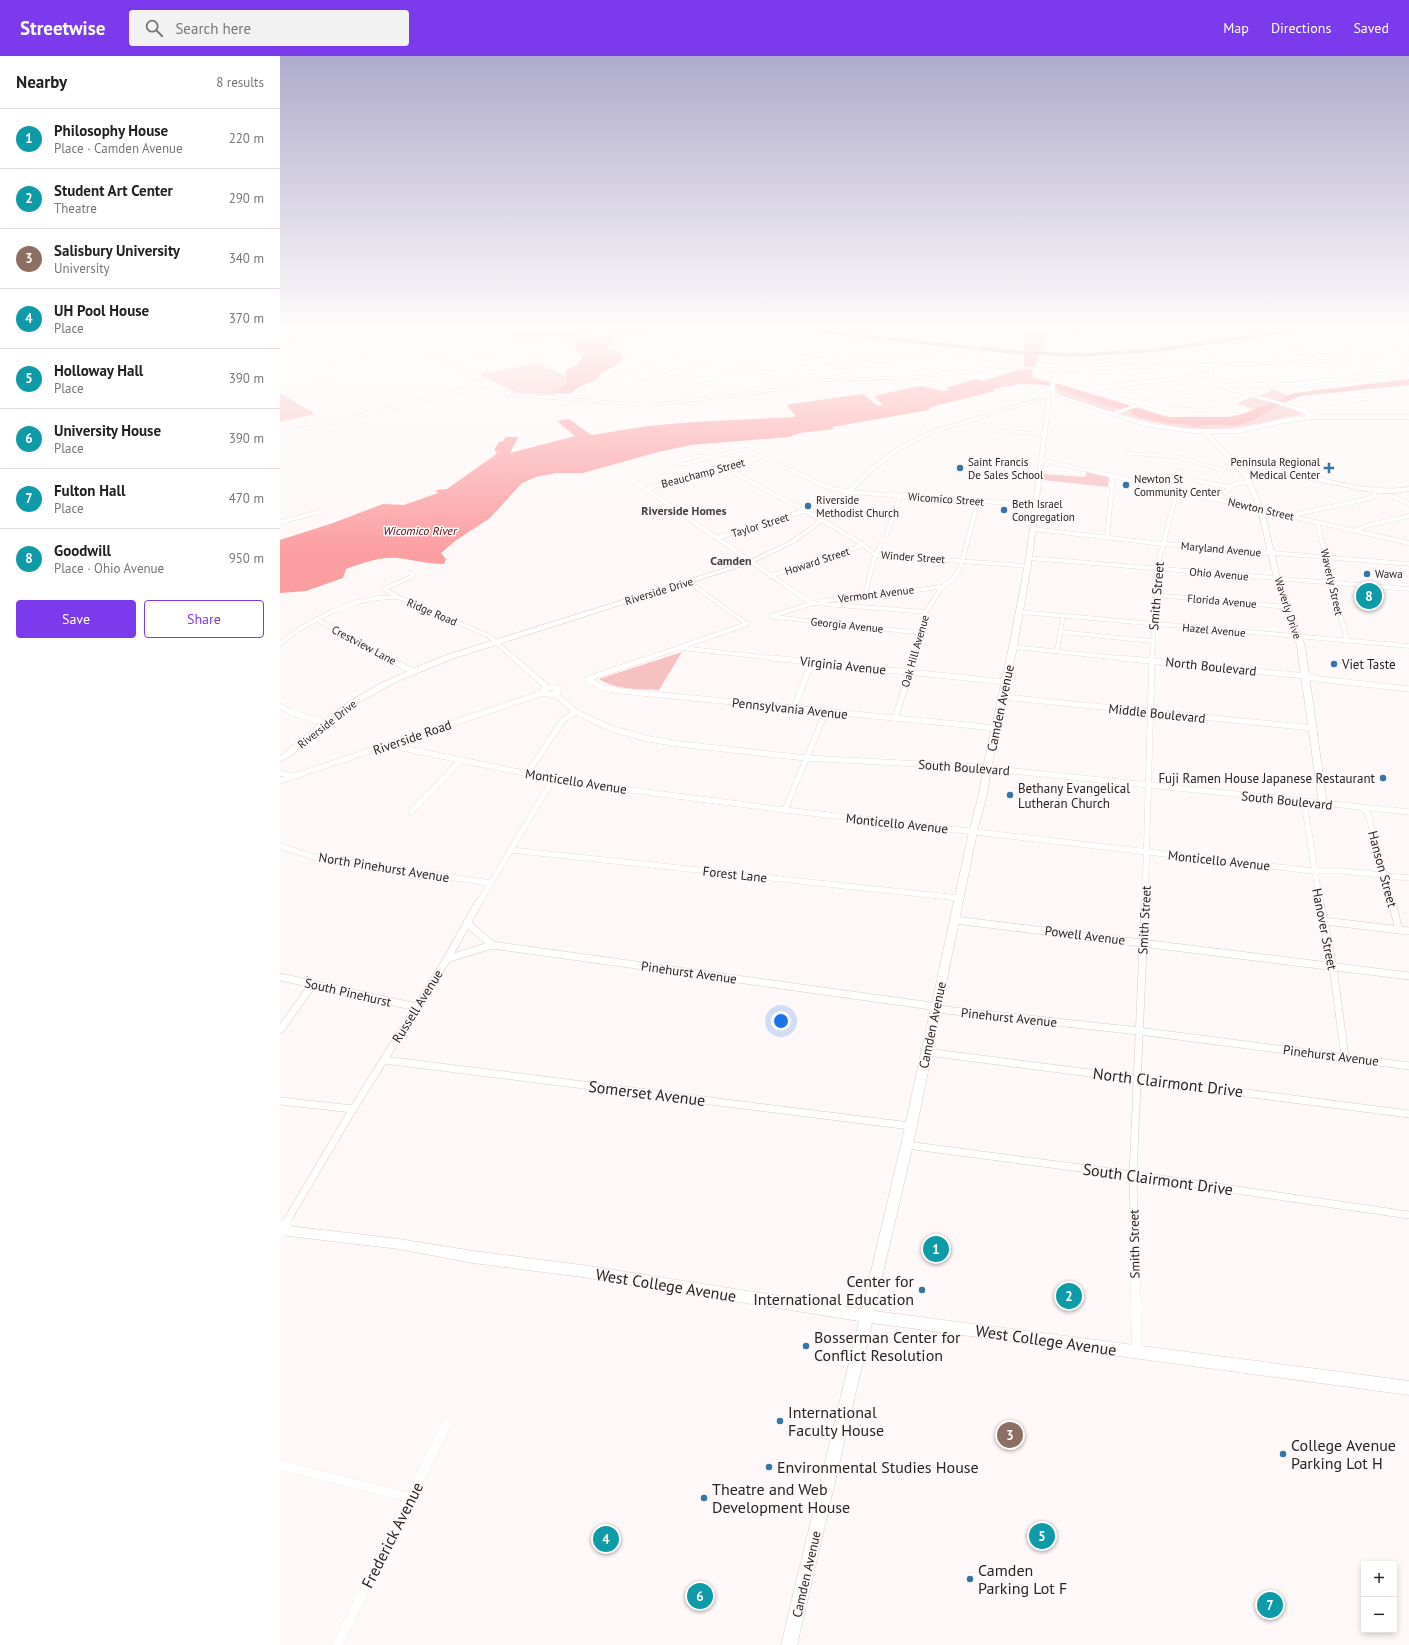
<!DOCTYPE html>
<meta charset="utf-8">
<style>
:root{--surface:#fff;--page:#f2f2f2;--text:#222;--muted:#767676;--line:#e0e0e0;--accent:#7c3aed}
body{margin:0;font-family:"PT Sans",sans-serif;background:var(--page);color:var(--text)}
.controls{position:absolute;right:12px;bottom:12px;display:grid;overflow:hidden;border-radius:4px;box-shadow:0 2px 6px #0003}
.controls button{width:36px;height:36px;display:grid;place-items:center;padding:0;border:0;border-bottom:1px solid var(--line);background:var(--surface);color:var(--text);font:20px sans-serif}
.you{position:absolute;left:501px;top:965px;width:14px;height:14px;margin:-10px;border:3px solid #fff;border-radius:50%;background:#1a73e8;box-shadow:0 0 0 6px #1a73e833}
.badge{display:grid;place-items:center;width:26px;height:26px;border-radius:50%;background:var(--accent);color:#fff;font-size:13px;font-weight:700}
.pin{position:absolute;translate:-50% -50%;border:2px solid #fff;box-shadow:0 1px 4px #0006}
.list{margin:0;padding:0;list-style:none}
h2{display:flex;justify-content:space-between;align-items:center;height:52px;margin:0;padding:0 16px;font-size:17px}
h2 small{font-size:13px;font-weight:400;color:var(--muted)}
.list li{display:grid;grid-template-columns:26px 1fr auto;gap:12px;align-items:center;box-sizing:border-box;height:60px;padding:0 16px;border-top:1px solid var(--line)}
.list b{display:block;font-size:15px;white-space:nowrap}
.list p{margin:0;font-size:13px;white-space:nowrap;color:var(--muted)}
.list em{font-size:13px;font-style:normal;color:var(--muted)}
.actions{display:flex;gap:8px;padding:12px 16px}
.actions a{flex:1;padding:9px 0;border:1px solid var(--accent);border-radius:4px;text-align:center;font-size:14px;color:var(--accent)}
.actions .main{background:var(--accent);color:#fff}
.icon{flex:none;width:22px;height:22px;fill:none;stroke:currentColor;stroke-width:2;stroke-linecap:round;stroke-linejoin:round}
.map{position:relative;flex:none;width:1129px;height:1589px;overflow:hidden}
header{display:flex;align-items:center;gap:24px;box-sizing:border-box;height:56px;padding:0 20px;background:var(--accent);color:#fff}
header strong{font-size:19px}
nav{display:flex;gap:22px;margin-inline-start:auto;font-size:14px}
.search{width:280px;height:36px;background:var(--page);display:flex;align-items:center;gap:10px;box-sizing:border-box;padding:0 14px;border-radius:4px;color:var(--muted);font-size:15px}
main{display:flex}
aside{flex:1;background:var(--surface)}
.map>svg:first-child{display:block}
</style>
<header>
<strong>Streetwise</strong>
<div class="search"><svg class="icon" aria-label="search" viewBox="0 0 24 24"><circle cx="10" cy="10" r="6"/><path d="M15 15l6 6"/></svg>Search here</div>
<nav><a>Map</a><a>Directions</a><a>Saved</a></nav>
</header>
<main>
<aside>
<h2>Nearby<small>8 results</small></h2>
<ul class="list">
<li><span class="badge" style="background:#0f9aa8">1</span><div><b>Philosophy House</b><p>Place · Camden Avenue</p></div><em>220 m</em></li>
<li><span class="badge" style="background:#0f9aa8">2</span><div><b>Student Art Center</b><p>Theatre</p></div><em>290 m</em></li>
<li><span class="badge" style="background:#8d6e63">3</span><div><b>Salisbury University</b><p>University</p></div><em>340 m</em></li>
<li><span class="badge" style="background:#0f9aa8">4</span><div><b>UH Pool House</b><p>Place</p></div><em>370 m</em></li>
<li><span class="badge" style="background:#0f9aa8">5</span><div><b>Holloway Hall</b><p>Place</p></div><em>390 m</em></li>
<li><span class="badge" style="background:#0f9aa8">6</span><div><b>University House</b><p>Place</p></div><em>390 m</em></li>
<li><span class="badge" style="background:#0f9aa8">7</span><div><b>Fulton Hall</b><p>Place</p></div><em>470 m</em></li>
<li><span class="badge" style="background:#0f9aa8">8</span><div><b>Goodwill</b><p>Place · Ohio Avenue</p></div><em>950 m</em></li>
</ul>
<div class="actions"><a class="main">Save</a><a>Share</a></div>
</aside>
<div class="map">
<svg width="1129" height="1589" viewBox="0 0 1129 1589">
<rect width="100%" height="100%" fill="#fef8f8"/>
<g fill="#f7c0c1">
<path d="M258 307 286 320 284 328 275 339 236 337 199 318Z"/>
<path d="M777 333 852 357H850C871 365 889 368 911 369L913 371C929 367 946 371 963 368 976 365 987 355 999 349L1022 357V359C998 362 974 370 950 372 893 378 839 357 785 342L777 337Z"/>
<path d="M991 333H992L1008 339 995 344 973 339H982L991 335Z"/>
<path d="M0 337 35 358 0 366Z"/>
<path d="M970 341 990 346 974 353 956 348Z"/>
<path d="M807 415 829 421 828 431 763 424 764 418 805 421Z"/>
<path d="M402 596 379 634C360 633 336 634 319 623Z"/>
</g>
<g fill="#fb9ea1">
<path d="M226 273H311L314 276 284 282 267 279 256 282 242 281 232 282 234 276Z"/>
<path d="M363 273H380L381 275 372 277 348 278 343 281 333 283 327 291 330 294C336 295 340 294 343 300L341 305 335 310 323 316 316 324 301 330 289 338 277 337C283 327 289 329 285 315L298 308 304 298 297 296V293L294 291 297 288 293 287V285Z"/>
<path d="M746 273H770L762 295H756L755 299 759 300 755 311H751V313H754L752 316 751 322 779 328 888 361H949L966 357 974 353 1014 337 1129 323V329L1020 340 999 349 974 364 964 368 951 370 921 369V371H913L911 369C889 368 871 365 851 358V356L825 349 765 329 739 328 713 333 715 335 651 351 649 354 552 371 554 373 520 377 509 381 411 389 378 396 303 417H277L256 421 242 427 210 462 175 485 161 497 166 503 164 508C148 508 133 504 118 502 100 500 83 507 66 513L63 522 26 535 0 537V484L53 467 103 448 124 449 158 437 155 434 167 433 215 399 217 396 214 394 219 386 223 385 226 381H238L230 397 295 380 277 365 289 363 311 379 368 370 413 366 513 361 516 360 507 350 510 348 583 338 598 350 603 349 595 341 597 339 641 330 664 335 670 333 666 332 696 323 702 325 743 313 745 302 743 301 745 299H748V294H744Z"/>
</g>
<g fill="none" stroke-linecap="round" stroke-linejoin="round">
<defs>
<g id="street-far4">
<path d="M398 273 492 294 602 304 614 309 621 322"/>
<path d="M855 273 896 288"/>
<path d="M1063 274 1092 288 1129 313"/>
<path d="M975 287 1000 307"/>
<path d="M1014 288 1049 287"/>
<path d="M352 295 409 276"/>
<path d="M403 295 528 327"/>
<path d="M839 295 893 280 907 274H914"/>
<path d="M788 297 802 279 800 273"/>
<path d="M871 298 884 311"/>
<path d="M990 298 1129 293"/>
<path d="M541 299 515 309 517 311 529 312 614 309"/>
<path d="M598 300 696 301"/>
<path d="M590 302 608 273"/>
<path d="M1038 306 1059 322"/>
<path d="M168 307 342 273"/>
<path d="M363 309 469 338"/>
<path d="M778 313 930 309"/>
<path d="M808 313 813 330 831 341 888 353 923 354 940 352 970 339"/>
<path d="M902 322 931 318"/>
<path d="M816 332 899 322"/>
<path d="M317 342 337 337 468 289"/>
<path d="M315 343C323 336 323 326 332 320L437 283 447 273"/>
<path d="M359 349 500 295"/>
<path d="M1021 354 1050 347 1114 339"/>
<path d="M93 356 45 326 40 321V318C68 298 105 297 138 291"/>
<path d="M832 358 884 340 946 329 1018 328 1129 314"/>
<path d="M717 375 764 378"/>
<path d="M0 379 209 328"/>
<path d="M846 397 898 401 948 416"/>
<path d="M431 401 420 400 401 405 399 408H404L465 393 515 416"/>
<path d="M762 404 815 416"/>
<path d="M446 412 453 416"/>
<path d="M427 416 481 401"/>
<path d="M900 416 902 414"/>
</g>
<g id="street-far3">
<path d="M451 415 542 464 584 489 595 499 748 510"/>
<path d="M513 415 547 431 569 436 757 449"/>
<path d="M811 415 1129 487"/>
<path d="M945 415 948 416"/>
<path d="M346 420 362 431"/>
<path d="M917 425 950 431"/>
<path d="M882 431 901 415"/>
<path d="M366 433 531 547 646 556"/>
<path d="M366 433 431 415"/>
<path d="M1112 440 1129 448"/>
<path d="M937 443 955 428 970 426"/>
<path d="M1012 459 1087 443 1094 440 1095 435"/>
<path d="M0 466 39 456"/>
<path d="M1037 466 1067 585"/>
<path d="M753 473 883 488 1129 508"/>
<path d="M1074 475 1089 469 1129 460"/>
<path d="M606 480 620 440"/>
<path d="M436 482 524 455"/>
<path d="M827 482 833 420"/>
<path d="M749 502 1129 533"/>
<path d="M490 520 584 489"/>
<path d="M409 526 467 568"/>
<path d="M585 539 595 499 601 489"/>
<path d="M875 539 1008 551"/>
<path d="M118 541 104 533 133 520 130 517"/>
<path d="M542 545 662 531"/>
<path d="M740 556 1129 590"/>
<path d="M492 560 533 547"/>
<path d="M494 561 643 577"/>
<path d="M36 563 109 603"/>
<path d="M780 576 872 585"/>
<path d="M0 588 19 573 53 555 78 546 98 542 118 541 209 580 235 603"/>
<path d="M733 591 850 603"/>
<path d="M401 592 502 603"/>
<path d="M777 595 783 560"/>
<path d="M366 603 467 568"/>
<path d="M635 603 643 577 646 556 662 531 672 524 680 513 698 445"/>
<path d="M872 603 877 513 897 434"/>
</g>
<g id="street-far2">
<path d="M107 602 132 615"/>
<path d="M234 602 267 631"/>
<path d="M492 602 726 626"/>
<path d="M840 602 1026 620 1038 623 1129 633"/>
<path d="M307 623 323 632 341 635 716 672"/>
<path d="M307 623 369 602"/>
<path d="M270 631H277L279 635 272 639 263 637 264 633Z"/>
<path d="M275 638 296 656 332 673 369 683 399 688 526 702 695 711 1129 756"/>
<path d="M723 641 1032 672"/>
<path d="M0 650 10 656 46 667"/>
<path d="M514 652 532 605"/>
<path d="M615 662 635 602"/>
<path d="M108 689 273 723 335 732 505 754 1034 815H1064L1129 822"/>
<path d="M0 717 13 720"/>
<path d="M247 718 283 664 296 656"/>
<path d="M0 725 263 637"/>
<path d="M1024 746 1040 847"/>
<path d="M1083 752 1088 758 1112 847"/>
<path d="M505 754 546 655"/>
<path d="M131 756 180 705"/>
<path d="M0 790 34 801 210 827"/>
<path d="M231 794 679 842"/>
<path d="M199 847 273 723"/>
<path d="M865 847 872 602"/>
</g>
<g id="street-far1">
<path d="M1040 846 1053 911 1065 1001"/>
<path d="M1112 846 1119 874"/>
<path d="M675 864 1129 920"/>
<path d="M1044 865 1129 875"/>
<path d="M187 867 212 889"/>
<path d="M167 903 212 889 644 949 666 954 859 975 1129 1010"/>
<path d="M0 921 136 951"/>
<path d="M0 974 33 928"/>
<path d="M647 996 1129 1058"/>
<path d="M104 1004 630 1070"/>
<path d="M0 1045 73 1053"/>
<path d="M627 1089 853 1119 1129 1159"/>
<path d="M5 1168 73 1053 167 903 199 846"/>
<path d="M854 1168 853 1119 865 846"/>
</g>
<g id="street">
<path d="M854 1167 857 1297"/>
<path d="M0 1177 6 1167"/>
<path d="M0 1409 131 1442"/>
<path d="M57 1589 166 1369"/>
</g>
<g id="secondary">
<path d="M78 273H87L0 292V290Z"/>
<path d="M102 273H108L232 338 369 348 469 337 547 323 640 320 700 312 694 301 701 273H705L698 301 704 312 721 310 777 312 788 296 790 297 784 307 792 308 928 289 912 273H917L922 279 977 273H996L924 281 932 288 1032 275 1129 273V275C1086 274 1045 275 1002 281L1023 291 1039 304 1129 302V304L933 310V318L942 329 1015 350 1026 354 1034 359H1129V363H1033L1003 367 959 377H929L968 418C984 418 1002 415 1017 418 1056 423 1089 437 1129 431V435L1116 437H1095L1016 421 970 422 984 454 1000 522 1025 590 1047 748 1043 751 1039 748 1017 590 994 522 978 454 964 421 924 377H913L864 370 775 340 779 339 865 367 913 373H959L1003 363 1028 360 1011 352 938 331 929 318 928 292 792 310 782 309 775 327V339H771L770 334 756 339 755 343H753L751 342 752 337 770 331 775 314 721 312 640 322 547 325 469 339 369 350 229 340ZM997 282 1019 293 1033 305 933 308 932 291Z"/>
<path d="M760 342 764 343 651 378 622 393 595 413 535 472 514 487 472 507 175 602 118 625 78 647 57 661 11 700 0 706V700L51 658 72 644 99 628 141 609 169 598 468 505 510 485 531 470 591 411 618 391 647 376Z"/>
<path d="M769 342 771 343 752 502 737 591 711 712 707 738 697 776 633 1089 594 1255 1129 1325V1339L592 1267 517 1589H501L579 1265 302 1221 193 1207 119 1193 0 1179V1169L119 1183 193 1195 302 1209 582 1253 621 1089 689 776 699 738 703 712 729 591 746 502 767 343Z"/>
</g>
<g id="primary">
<path d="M505 273H524L743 296 802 298 875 293 1019 273H1034L875 295 802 300 743 298Z"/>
<rect x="1122" y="273" width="7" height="2"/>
</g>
</defs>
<use href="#street-far4" stroke="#d6cccc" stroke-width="3.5"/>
<use href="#street-far3" stroke="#d6cccc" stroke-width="4.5"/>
<use href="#street-far2" stroke="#d6cccc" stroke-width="6"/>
<use href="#street-far1" stroke="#d6cccc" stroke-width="8"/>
<use href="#street" stroke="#d6cccc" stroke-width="10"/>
<use href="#secondary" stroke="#d6cccc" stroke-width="1"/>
<use href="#primary" stroke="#99585b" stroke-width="1"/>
<use href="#street-far4" stroke="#fff" stroke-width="3"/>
<use href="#street-far3" stroke="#fff" stroke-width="4"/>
<use href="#street-far2" stroke="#fff" stroke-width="5.5"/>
<use href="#street-far1" stroke="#fff" stroke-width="7"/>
<use href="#street" stroke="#fff" stroke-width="10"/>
<use href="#secondary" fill="#fff" fill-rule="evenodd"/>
<use href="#primary" fill="#e6acaf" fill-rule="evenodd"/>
<path stroke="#504b4b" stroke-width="1.5" stroke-dasharray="3 1.5" stroke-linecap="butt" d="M794 281 803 273"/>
</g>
<linearGradient id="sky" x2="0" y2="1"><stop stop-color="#afabcc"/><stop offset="0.55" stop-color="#fffcfc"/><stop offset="1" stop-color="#fffcfc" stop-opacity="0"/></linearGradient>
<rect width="1129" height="496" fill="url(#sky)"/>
<g fill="#3475ab" stroke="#fef8f8" stroke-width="1.5">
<circle cx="680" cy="412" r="4"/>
<path d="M1047 406h4v4h4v4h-4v4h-4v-4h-4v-4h4z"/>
<circle cx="846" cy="429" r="4"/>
<circle cx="528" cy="450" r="4"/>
<circle cx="724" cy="454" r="4"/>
<circle cx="1087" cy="518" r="4"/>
<circle cx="1054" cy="608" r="4"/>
<circle cx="1103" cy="722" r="4"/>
<circle cx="730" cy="739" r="4"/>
<circle cx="642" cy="1234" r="4"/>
<circle cx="526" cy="1290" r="4"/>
<circle cx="500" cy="1365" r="4"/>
<circle cx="1003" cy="1398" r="4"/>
<circle cx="489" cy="1411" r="4"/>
<circle cx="424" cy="1442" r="4"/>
<circle cx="690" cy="1523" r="4"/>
</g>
<g text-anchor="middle" stroke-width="3" stroke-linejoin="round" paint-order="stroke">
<g font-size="11" fill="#282424" stroke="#fef8f8" text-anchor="start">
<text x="688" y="410">Saint Francis<tspan x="688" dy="13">De Sales School</tspan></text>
<text x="1040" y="410" text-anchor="end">Peninsula Regional<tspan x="1040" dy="13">Medical Center</tspan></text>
<text x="854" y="427">Newton St<tspan x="854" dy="13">Community Center</tspan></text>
<text x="536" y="448">Riverside<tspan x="536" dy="13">Methodist Church</tspan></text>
<text x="732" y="452">Beth Israel<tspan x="732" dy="13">Congregation</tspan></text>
<text x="1095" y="522">Wawa</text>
</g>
<g font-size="11" fill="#282424" stroke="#fef8f8">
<text transform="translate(423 417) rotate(-15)" y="4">Beauchamp Street</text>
<text transform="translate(666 443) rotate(4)" y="4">Wicomico Street</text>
<text transform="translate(981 453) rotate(13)" y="4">Newton Street</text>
<text transform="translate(480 469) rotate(-17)" y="4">Taylor Street</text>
<text transform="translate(941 493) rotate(5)" y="4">Maryland Avenue</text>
<text transform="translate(633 501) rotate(4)" y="4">Winder Street</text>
<text transform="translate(537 505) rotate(-18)" y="4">Howard Street</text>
<text transform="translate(939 518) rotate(5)" y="4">Ohio Avenue</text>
<text transform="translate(1052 526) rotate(77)" y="4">Waverly Street</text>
<text transform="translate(379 535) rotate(-17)" y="4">Riverside Drive</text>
<text transform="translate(596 538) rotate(-7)" y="4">Vermont Avenue</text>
<text transform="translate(942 545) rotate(5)" y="4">Florida Avenue</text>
<text transform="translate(1008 552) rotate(72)" y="4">Waverly Drive</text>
<text transform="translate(152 556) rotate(23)" y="4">Ridge Road</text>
<text transform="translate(567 569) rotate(6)" y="4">Georgia Avenue</text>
<text transform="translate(934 574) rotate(5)" y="4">Hazel Avenue</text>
<text transform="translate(84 589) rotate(28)" y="4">Crestview Lane</text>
<text transform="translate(635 595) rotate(-74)" y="4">Oak Hill Avenue</text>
<text transform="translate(47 668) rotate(-38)" y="4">Riverside Drive</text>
</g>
<g font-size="12" font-weight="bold" fill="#484040" stroke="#fef8f8">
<text x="404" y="459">Riverside Homes</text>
<text x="451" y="509">Camden</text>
</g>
<g font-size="12" font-style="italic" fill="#590517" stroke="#fef8f8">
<text x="140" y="479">Wicomico River</text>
</g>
<g font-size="13" fill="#282424" stroke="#fef8f8">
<text transform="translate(876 540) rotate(-85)" y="5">Smith Street</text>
<text transform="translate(563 609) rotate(6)" y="5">Virginia Avenue</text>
<text transform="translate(931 610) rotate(6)" y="5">North Boulevard</text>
<text transform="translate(510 652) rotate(6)" y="5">Pennsylvania Avenue</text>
<text transform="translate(720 652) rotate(-78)" y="5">Camden Avenue</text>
<text transform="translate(877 657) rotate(6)" y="5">Middle Boulevard</text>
<text transform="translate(132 681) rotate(-19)" y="5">Riverside Road</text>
<text transform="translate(684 711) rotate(4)" y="5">South Boulevard</text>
<text transform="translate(296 725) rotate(9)" y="5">Monticello Avenue</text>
<text transform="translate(1007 744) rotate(6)" y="5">South Boulevard</text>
<text transform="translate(617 767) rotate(6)" y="5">Monticello Avenue</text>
<text transform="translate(939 804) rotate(6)" y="5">Monticello Avenue</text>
<text transform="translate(104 811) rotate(9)" y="5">North Pinehurst Avenue</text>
<text transform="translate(1103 813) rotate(75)" y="5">Hanson Street</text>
<text transform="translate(455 818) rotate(6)" y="5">Forest Lane</text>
<text transform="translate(864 864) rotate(-87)" y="5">Smith Street</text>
<text transform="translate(1045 873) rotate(79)" y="5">Hanover Street</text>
<text transform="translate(805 879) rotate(7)" y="5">Powell Avenue</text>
<text transform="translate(409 916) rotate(8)" y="5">Pinehurst Avenue</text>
<text transform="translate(68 936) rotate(13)" y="5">South Pinehurst</text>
<text transform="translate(137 950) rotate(-58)" y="5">Russell Avenue</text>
<text transform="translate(729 961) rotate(6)" y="5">Pinehurst Avenue</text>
<text transform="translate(652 969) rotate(-78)" y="5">Camden Avenue</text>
<text transform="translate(1051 999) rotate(7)" y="5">Pinehurst Avenue</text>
<text transform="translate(854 1188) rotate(-91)" y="5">Smith Street</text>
<text transform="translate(526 1518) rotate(-77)" y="5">Camden Avenue</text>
</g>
<g font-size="13" fill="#282424" stroke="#fef8f8" text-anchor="start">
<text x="1062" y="613">Viet Taste</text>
<text x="1095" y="727" text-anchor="end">Fuji Ramen House Japanese Restaurant</text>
<text x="738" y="737">Bethany Evangelical<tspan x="738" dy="15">Lutheran Church</tspan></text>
</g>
<g font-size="16" fill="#282424" stroke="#fef8f8">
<text transform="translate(888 1026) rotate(7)" y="6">North Clairmont Drive</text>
<text transform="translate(367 1037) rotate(7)" y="6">Somerset Avenue</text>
<text transform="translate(878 1123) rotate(8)" y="6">South Clairmont Drive</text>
<text transform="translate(386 1229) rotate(9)" y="6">West College Avenue</text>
<text transform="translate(766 1284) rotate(8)" y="6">West College Avenue</text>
<text transform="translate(112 1479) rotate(-63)" y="6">Frederick Avenue</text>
</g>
<g font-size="16" fill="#282424" stroke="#fef8f8" text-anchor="start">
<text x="634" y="1231" text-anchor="end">Center for<tspan x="634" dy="18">International Education</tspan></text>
<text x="534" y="1287">Bosserman Center for<tspan x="534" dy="18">Conflict Resolution</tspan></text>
<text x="508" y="1362">International<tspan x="508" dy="18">Faculty House</tspan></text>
<text x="1011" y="1395">College Avenue<tspan x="1011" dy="18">Parking Lot H</tspan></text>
<text x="497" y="1417">Environmental Studies House</text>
<text x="432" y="1439">Theatre and Web<tspan x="432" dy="18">Development House</tspan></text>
<text x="698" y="1520">Camden<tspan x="698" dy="18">Parking Lot F</tspan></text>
</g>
</g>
</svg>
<div class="controls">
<button>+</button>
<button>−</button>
</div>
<div class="you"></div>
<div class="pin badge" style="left:656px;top:1193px;background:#0f9aa8">1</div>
<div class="pin badge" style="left:789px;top:1240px;background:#0f9aa8">2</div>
<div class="pin badge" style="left:730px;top:1379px;background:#8d6e63">3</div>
<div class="pin badge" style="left:326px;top:1483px;background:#0f9aa8">4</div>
<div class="pin badge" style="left:762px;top:1480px;background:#0f9aa8">5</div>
<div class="pin badge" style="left:420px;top:1540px;background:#0f9aa8">6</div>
<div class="pin badge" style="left:990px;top:1549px;background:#0f9aa8">7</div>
<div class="pin badge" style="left:1089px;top:540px;background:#0f9aa8">8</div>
</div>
</main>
